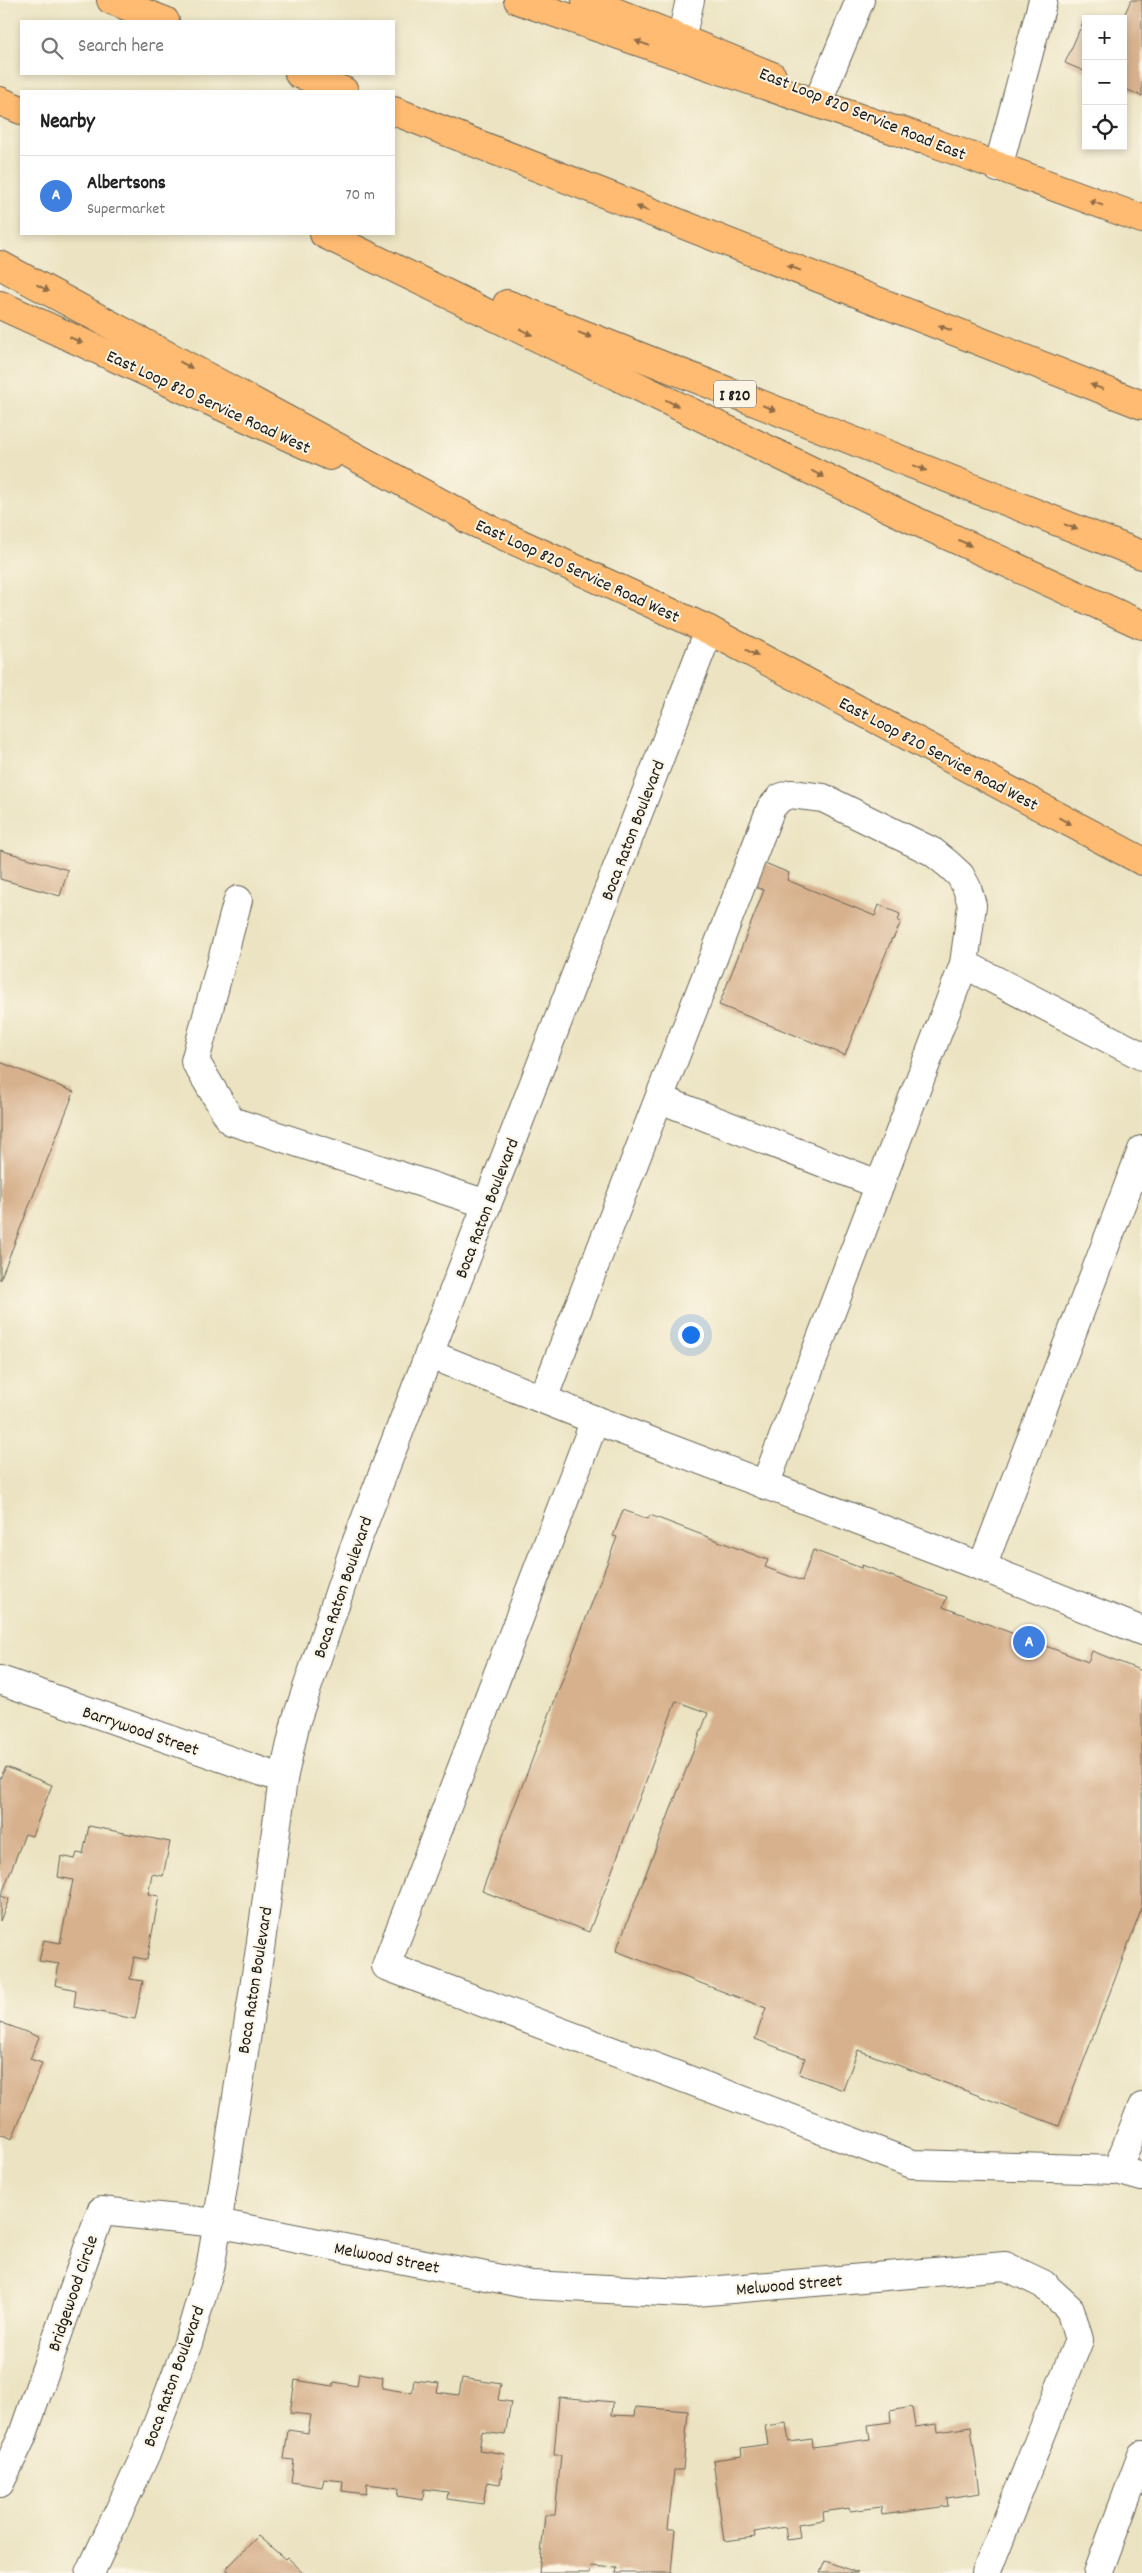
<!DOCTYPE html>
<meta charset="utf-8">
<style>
:root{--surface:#fff;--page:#f6f6f6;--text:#222;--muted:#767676;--line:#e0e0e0;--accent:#0b8043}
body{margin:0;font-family:Dekko,sans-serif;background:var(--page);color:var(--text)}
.controls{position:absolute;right:15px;top:15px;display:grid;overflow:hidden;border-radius:0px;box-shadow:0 2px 8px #0003}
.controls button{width:45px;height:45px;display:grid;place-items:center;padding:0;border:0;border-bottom:1px solid var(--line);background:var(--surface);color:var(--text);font:25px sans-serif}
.you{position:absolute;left:690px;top:1334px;width:18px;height:18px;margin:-12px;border:4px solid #fff;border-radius:50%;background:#1a73e8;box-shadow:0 0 0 8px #1a73e833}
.badge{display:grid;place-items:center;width:32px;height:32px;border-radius:50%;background:var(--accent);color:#fff;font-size:16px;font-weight:700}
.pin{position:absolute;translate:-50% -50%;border:2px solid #fff;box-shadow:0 1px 5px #0006}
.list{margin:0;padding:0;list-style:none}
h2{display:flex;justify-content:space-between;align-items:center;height:65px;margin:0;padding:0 20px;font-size:21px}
h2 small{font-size:16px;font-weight:400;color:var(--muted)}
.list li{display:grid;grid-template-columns:32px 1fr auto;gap:15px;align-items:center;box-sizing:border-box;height:80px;padding:0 20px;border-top:1px solid var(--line)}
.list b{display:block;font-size:19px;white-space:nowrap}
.list p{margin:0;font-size:16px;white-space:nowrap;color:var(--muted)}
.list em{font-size:16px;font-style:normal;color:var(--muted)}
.icon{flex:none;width:28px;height:28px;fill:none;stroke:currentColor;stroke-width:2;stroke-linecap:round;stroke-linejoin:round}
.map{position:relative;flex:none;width:1142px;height:2573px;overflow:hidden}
.search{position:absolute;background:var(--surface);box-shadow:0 2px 8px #0003;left:20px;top:20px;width:375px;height:55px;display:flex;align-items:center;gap:12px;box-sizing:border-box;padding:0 18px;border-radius:0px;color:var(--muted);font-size:19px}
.panel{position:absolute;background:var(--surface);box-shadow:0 2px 8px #0003;left:20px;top:90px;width:375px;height:145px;border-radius:0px}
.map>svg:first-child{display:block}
</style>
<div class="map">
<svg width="1142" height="2573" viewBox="0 0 1142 2573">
<rect width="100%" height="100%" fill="#fcf5e5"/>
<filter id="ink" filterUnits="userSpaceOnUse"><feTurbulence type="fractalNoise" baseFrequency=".02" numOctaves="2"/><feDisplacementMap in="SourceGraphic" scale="10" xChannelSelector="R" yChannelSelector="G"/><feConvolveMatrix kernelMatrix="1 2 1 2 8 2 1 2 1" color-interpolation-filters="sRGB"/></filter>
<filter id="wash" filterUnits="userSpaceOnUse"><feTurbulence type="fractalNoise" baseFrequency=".0096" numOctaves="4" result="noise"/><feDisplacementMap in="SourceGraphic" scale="20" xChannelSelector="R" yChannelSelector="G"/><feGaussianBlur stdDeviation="1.12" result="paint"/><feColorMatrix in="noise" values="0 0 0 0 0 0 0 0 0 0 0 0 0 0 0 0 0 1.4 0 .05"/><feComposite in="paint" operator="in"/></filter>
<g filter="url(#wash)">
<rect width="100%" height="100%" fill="#ebe3c1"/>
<g id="blocks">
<g fill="#d7b18d">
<path d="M1131 0H1142V96L1123 88V18Z"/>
<path d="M1083 22 1086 23V72L1065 63Z"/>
<path d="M0 850 68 870 60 896 0 879Z"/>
<path d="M765 863 789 873 787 880 875 916 879 905 900 914 898 921 901 922 893 939 892 938 845 1055 719 1005 764 890 755 887Z"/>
<path d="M0 1062 74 1092 0 1280Z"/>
<path d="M623 1510 648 1519 650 1515 768 1560 765 1567 802 1581 813 1550 861 1568 862 1565 947 1597 943 1607 1088 1662 1092 1651 1142 1671V1908L1059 2126 858 2050 843 2090 799 2074 805 2058 755 2039 766 2008 616 1951 708 1713 676 1701 589 1932 482 1891 617 1537 613 1536Z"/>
<path d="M6 1767 52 1785 32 1836 25 1834 1 1896 9 1899 0 1921V1778Z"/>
<path d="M89 1826 170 1842 163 1876 152 1874 148 1894 159 1896 147 1960 134 1957 130 1979 143 1981 135 2019 74 2007 76 1990 55 1985 59 1964 39 1961 44 1940 60 1943 73 1880 58 1877 61 1856 75 1859 77 1853 83 1854Z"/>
<path d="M0 2022 39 2037 30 2059 42 2063 12 2139 0 2134Z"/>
<path d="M359 2373 383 2377 382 2388 412 2393 414 2380 439 2383 437 2392 459 2395 462 2378 501 2384 498 2400 511 2402 505 2435 482 2432 479 2450 505 2454 500 2484 487 2482 483 2504 447 2499 448 2492 424 2489 423 2500 398 2496 399 2488 367 2484 366 2494 342 2491 343 2481 324 2479 322 2487 291 2482 294 2460 284 2459 288 2430 308 2433 311 2415 290 2413 295 2380 333 2386 334 2382 357 2386Z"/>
<path d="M559 2397 613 2402 612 2415 635 2416 636 2407 688 2411 683 2470H674L668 2529H675L671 2573H616L617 2568 591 2566 590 2573H539L545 2515H555L561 2455H554Z"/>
<path d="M912 2407 915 2427 937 2424 938 2432 971 2427 980 2493 947 2498 948 2506 882 2515 881 2507 850 2511 849 2508 823 2512 824 2520 798 2524 800 2538 787 2540 785 2527 754 2532 755 2537 724 2541 713 2460 742 2456 741 2448 768 2444 765 2426 786 2423 789 2442 812 2439 813 2447 870 2439 868 2425 891 2422 890 2411Z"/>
<path d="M258 2536 285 2559 287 2557 304 2573H227L229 2571 226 2569Z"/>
<path d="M825 2561 858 2573H820Z"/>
</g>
</g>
</g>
<g filter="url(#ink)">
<use href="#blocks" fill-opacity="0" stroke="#646256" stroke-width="1"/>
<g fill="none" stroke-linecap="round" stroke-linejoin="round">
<defs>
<g id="minor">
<path d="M681 39 690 0"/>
<path d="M820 97 860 0"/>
<path d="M998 168 1043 0"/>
<path d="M238 900 195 1061 231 1121 487 1204"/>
<path d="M660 1099 880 1185"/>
<path d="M429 1354 595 1420 386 1966 912 2164 1117 2170 1142 2177"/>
<path d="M543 1399 771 808 780 798 791 794 823 798 933 852 948 864 960 875 967 888 972 905 964 964 1142 1056"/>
<path d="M595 1420 982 1567 1142 1631"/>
<path d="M765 1485 964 964"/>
<path d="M982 1567 1142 1150"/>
<path d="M0 1680 283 1779"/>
<path d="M1117 2170 1142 2107"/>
<path d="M0 2483 22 2437 101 2211 217 2223 531 2285 684 2293 1005 2266 1043 2284 1070 2309 1079 2340 986 2573"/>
<path d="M90 2573 148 2449 188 2343 211 2264 260 1949 283 1779 296 1721 353 1551 709 630"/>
<path d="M1098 2573 1142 2455"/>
</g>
<g id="major">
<path d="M586 0 772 76"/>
<path d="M899 130 1142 219"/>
<path d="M0 305 330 456"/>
<path d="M467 519 709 630 1142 861"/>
</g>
<g id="highway">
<path d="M111 0 165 21"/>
<path d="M518 0 920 139"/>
<path d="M299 74 344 91"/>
<path d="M0 101 21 110"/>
<path d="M394 111 1142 405"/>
<path d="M324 234 907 517 1142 625"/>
<path d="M0 265 489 529"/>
<path d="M507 304 1142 555"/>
</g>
</defs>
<use href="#minor" stroke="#646256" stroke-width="30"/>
<use href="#major" stroke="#646256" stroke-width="30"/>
<use href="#highway" stroke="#646256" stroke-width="30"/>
<use href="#minor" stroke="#fff" stroke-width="28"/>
<use href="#major" stroke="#ffbb71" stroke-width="28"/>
<use href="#highway" stroke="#ffbb71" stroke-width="28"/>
</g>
<defs><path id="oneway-solid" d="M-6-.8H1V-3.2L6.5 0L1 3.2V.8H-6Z" transform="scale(1.25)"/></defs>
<g fill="#8e6c46">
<use href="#oneway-solid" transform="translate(642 43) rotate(-161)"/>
<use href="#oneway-solid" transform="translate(1096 203) rotate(-160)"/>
<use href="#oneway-solid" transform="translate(643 209) rotate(-159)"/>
<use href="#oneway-solid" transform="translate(794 268) rotate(-159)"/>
<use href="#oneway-solid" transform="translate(43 288) rotate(28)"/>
<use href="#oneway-solid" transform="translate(945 328) rotate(-159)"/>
<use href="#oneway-solid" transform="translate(526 332) rotate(26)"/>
<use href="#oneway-solid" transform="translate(585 335) rotate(22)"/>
<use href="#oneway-solid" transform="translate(76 340) rotate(25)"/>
<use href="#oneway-solid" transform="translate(186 365) rotate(28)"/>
<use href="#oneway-solid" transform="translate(1097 387) rotate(-159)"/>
<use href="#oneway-solid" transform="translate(672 403) rotate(26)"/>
<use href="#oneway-solid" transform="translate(769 408) rotate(22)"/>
<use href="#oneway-solid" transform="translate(920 468) rotate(22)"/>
<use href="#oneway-solid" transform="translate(818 474) rotate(26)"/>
<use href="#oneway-solid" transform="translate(1071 527) rotate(22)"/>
<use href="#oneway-solid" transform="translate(965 543) rotate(25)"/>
<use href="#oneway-solid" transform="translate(752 653) rotate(28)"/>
<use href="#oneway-solid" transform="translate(1065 821) rotate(28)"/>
</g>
</g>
<g text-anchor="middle" stroke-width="4" stroke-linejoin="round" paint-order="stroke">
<rect fill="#fcf5e5" stroke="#5f5d58" stroke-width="1" x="714" y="380.5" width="42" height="27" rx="4"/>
<g font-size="16" font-weight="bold" fill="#1c1c1c">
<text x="735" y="400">I 820</text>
</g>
<g font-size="18" fill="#1c1c1c" stroke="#fcf5e5">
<text transform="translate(863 113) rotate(22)" y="6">East Loop 820 Service Road East</text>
<text transform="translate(209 401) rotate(25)" y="6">East Loop 820 Service Road West</text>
<text transform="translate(578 570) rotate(25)" y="6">East Loop 820 Service Road West</text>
<text transform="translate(939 753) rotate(28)" y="6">East Loop 820 Service Road West</text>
<text transform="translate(632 830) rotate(-69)" y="6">Boca Raton Boulevard</text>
<text transform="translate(486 1208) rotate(-69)" y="6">Boca Raton Boulevard</text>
<text transform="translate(342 1587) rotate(-71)" y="6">Boca Raton Boulevard</text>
<text transform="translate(141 1730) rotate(19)" y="6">Barrywood Street</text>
<text transform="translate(254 1980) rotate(-81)" y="6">Boca Raton Boulevard</text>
<text transform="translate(387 2257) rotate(11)" y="6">Melwood Street</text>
<text transform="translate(789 2284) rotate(-5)" y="6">Melwood Street</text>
<text transform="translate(72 2293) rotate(-71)" y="6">Bridgewood Circle</text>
<text transform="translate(173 2376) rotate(-70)" y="6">Boca Raton Boulevard</text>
</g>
</g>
</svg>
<div class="controls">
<button>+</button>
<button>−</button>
<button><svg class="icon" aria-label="locate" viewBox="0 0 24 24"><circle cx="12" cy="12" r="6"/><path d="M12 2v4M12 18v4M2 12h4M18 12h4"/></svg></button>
</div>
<div class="you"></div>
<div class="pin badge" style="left:1029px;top:1642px;background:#3f7fe0">A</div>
<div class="search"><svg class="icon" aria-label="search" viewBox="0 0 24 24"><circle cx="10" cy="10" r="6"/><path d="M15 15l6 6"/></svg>Search here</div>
<section class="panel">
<h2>Nearby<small></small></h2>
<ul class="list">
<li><span class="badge" style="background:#3f7fe0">A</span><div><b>Albertsons</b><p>Supermarket</p></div><em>70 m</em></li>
</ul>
</section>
</div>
